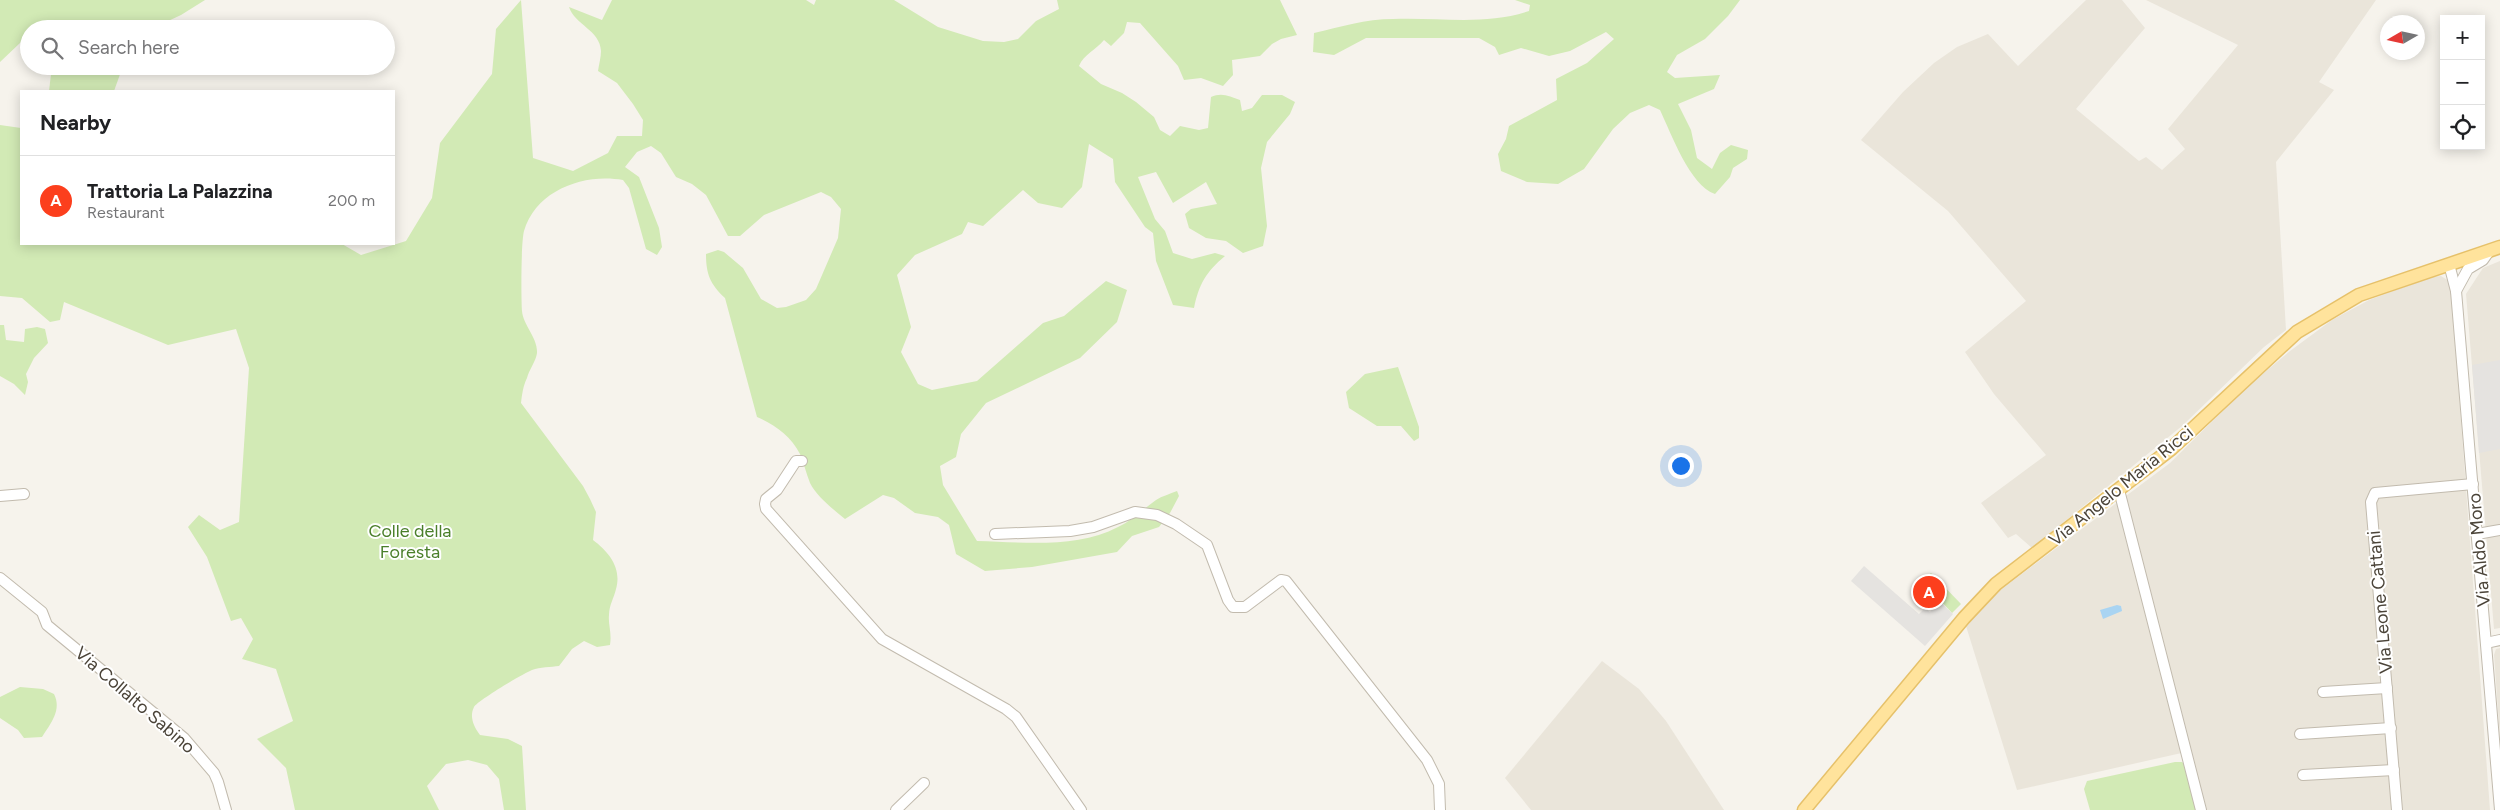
<!DOCTYPE html>
<meta charset="utf-8">
<style>
:root{--surface:#fff;--page:#f2f2f2;--text:#202124;--muted:#757577;--line:#e0e0e0;--accent:#fc3f1d}
body{margin:0;font-family:Figtree,sans-serif;background:var(--page);color:var(--text)}
.controls{position:absolute;right:15px;top:15px;display:grid;overflow:hidden;border-radius:0px;box-shadow:0 2px 12px #0003}
.controls button{width:45px;height:45px;display:grid;place-items:center;padding:0;border:0;border-bottom:1px solid var(--line);background:var(--surface);color:var(--text);font:25px sans-serif}
.compass{position:absolute;left:2380px;top:15px;width:45px;height:45px;border-radius:50%;background:var(--surface);box-shadow:0 2px 12px #0003;rotate:261deg}
.you{position:absolute;left:1680px;top:465px;width:18px;height:18px;margin:-12px;border:4px solid #fff;border-radius:50%;background:#1a73e8;box-shadow:0 0 0 8px #1a73e833}
.badge{display:grid;place-items:center;width:32px;height:32px;border-radius:50%;background:var(--accent);color:#fff;font-size:16px;font-weight:700}
.pin{position:absolute;translate:-50% -50%;border:2px solid #fff;box-shadow:0 1px 5px #0006}
.list{margin:0;padding:0;list-style:none}
h2{display:flex;justify-content:space-between;align-items:center;height:65px;margin:0;padding:0 20px;font-size:21px}
h2 small{font-size:16px;font-weight:400;color:var(--muted)}
.list li{display:grid;grid-template-columns:32px 1fr auto;gap:15px;align-items:center;box-sizing:border-box;height:90px;padding:0 20px;border-top:1px solid var(--line)}
.list b{display:block;font-size:19px;white-space:nowrap}
.list p{margin:0;font-size:16px;white-space:nowrap;color:var(--muted)}
.list em{font-size:16px;font-style:normal;color:var(--muted)}
.icon{flex:none;width:28px;height:28px;fill:none;stroke:currentColor;stroke-width:2;stroke-linecap:round;stroke-linejoin:round}
.map{position:relative;flex:none;width:2500px;height:810px;overflow:hidden}
.search{position:absolute;background:var(--surface);box-shadow:0 2px 12px #0003;left:20px;top:20px;width:375px;height:55px;display:flex;align-items:center;gap:12px;box-sizing:border-box;padding:0 18px;border-radius:28px;color:var(--muted);font-size:19px}
.panel{position:absolute;background:var(--surface);box-shadow:0 2px 12px #0003;left:20px;top:90px;width:375px;height:155px;border-radius:0px}
.map>svg:first-child{display:block}
</style>
<div class="map">
<svg width="2500" height="810" viewBox="0 0 2500 810">
<rect width="100%" height="100%" fill="#f6f3ec"/>
<g fill="#eae5da">
<path d="M2086 0H2122L2145 28 2076 109 2139 161 2146 157 2162 170 2185 149 2168 129 2238 45 2146 0H2376L2319 82 2334 90 2276 162 2286 330 2264 347 2182 426 2032 548 2016 534 2008 538 1981 503 2046 455 1994 394 1965 352 2026 301 1948 211 1861 140 1903 92 1934 63 1957 47 1988 34 2018 66Z"/>
<path d="M2500 261V628L2494 629 2466 294 2483 268Z"/>
<path d="M2441 276 2449 281 2451 287 2490 810H2201L2186 752 2017 790 1966 626 1995 594 2170 463 2247 387 2290 351 2332 320 2369 300 2431 277Z"/>
<path d="M2500 648V737L2494 655 2496 649Z"/>
<path d="M1602 661 1639 689 1666 721 1724 810H1531L1505 778Z"/>
</g>
<g fill="#d2eab5">
<path d="M0 0H205L181 15 151 29H29V37L20 43 0 62Z"/>
<path d="M521 0 533 158 573 171 608 153 617 136H642L643 120 633 104 617 83 598 71C599 64 601 57 601 51 600 30 575 25 569 7L602 20 612 0H806L814 5 816 0H894L938 27 983 41 1004 42 1018 39 1036 21 1059 9 1057 0H1280L1297 35 1281 39 1272 44 1260 56 1232 60 1233 75 1223 86 1201 78 1184 80 1178 66 1140 23 1127 22 1124 33 1111 46 1104 40C1096 50 1084 54 1079 66L1101 84 1122 93 1136 102 1154 117 1160 130 1170 136 1180 126 1199 130 1208 128 1211 97C1221 92 1230 96 1240 100L1242 111 1252 108 1262 95H1282L1295 102 1290 114 1267 142 1261 168 1267 226 1263 246 1243 253 1226 241 1206 238 1189 228 1185 214 1191 209 1217 204 1206 182 1173 203 1156 172 1138 177 1155 219 1165 231 1173 253 1192 259 1215 253 1225 256C1206 272 1199 284 1194 308L1173 305 1156 261 1153 233 1145 227 1115 182 1113 159 1089 144 1082 187 1062 208 1038 203 1023 190 983 226 968 222 962 234 915 255 897 275 911 327 901 352 918 384 932 390 977 381 1043 323 1064 316 1106 281 1127 290 1117 322 1080 358 986 403 961 434 956 457 940 466 943 485 977 541C1023 542 1076 549 1118 527 1133 520 1143 509 1156 500 1162 496 1170 494 1177 491L1179 496 1170 513 1159 527 1132 536 1117 552 1032 567 985 571 956 554 949 525 938 517 915 513 894 498 883 495 845 519C833 509 817 497 810 483 806 473 804 463 800 454 791 436 774 424 757 417L725 298C710 284 706 274 706 254L718 250 724 252 743 268 761 299 777 308 786 307 806 300 816 289 838 238 841 209 831 197 821 192 764 215 740 236H728L706 195 692 184 676 177 661 153 651 146 637 152 625 167 639 177 659 228 662 247 657 255 646 249 629 188 623 180C584 173 536 190 524 231 521 242 521 298 522 311 523 325 538 338 537 353 536 361 529 370 527 378 523 386 522 395 521 403L583 486 590 499 596 512 593 540C609 552 622 568 616 589 614 598 609 605 609 615 608 625 612 633 610 645L597 647 584 641 572 649 559 666C551 667 540 667 532 670 524 673 477 701 474 707 469 717 474 727 480 735L508 739 522 746 526 810H504L499 779 487 765 468 760 446 764 427 786 439 810H295L286 768 257 739 293 721 276 669 242 659 253 639 241 618 231 621 207 557 188 527 199 515 220 530 239 522 249 368 236 329 168 345 64 302 60 320 50 322 22 298 0 296V125L21 128V244H342L361 255 406 241 432 198 440 143 492 74 496 29Z"/>
<path d="M1515 0H1740L1728 16 1705 39 1677 55 1667 72 1675 78 1720 75 1714 89 1678 104 1691 130 1697 158 1712 169 1720 153 1731 145 1748 150 1747 159 1733 168 1730 177 1715 194C1690 186 1671 133 1660 110L1649 105 1630 113 1613 129 1584 169 1558 184 1527 182 1501 171 1498 154 1506 139 1509 126 1557 100 1556 79 1587 63 1614 39 1606 32 1570 51 1549 56 1521 48 1499 55 1495 47 1479 38H1366L1334 55 1313 52 1314 33C1340 27 1366 19 1393 19 1438 17 1485 26 1529 11L1530 5Z"/>
<path d="M52 66H123L114 91H49Z"/>
<path d="M0 325H4L6 340 24 342 25 329 37 327 45 329 48 343 34 358 26 374 28 382 25 395 14 384 0 376Z"/>
<path d="M1398 367 1419 427V438L1414 441 1401 426H1377L1349 408 1346 392 1365 374Z"/>
<path d="M1931 573 1961 604 1952 613 1939 599 1935 602 1926 592 1935 583 1928 576Z"/>
<path d="M20 687 43 689 54 694C62 710 51 723 42 737L24 738 18 730 0 718V697Z"/>
<path d="M2175 762H2182L2186 766 2198 810H2090L2084 789 2087 781Z"/>
</g>
<g fill="#e5e3e0">
<path d="M2500 360V449L2479 453 2472 365Z"/>
<path d="M1864 566 1919 614 1925 608 1930 612 1939 601 1953 614 1925 646 1851 581Z"/>
</g>
<path fill="#a9d4f2" d="M2117 605 2121 606 2122 611 2103 619 2100 610Z"/>
<g fill="none" stroke-linecap="round" stroke-linejoin="round">
<defs>
<g id="minor">
<path d="M2449 264 2456 291 2500 810"/>
<path d="M2456 291 2468 269 2483 260 2490 250"/>
<path d="M802 461H796L777 490 766 499 765 504 766 509 882 639 1006 709 1016 717 1081 810"/>
<path d="M2119 490 2201 810"/>
<path d="M0 496 24 494"/>
<path d="M995 534 1070 531 1093 527 1135 512 1157 515 1176 524 1207 545 1228 600 1233 607H1245L1281 580 1286 581 1427 760 1439 784 1440 810"/>
<path d="M2477 534 2500 530"/>
<path d="M0 578 42 612 47 625 184 738 214 773 218 782 226 810"/>
<path d="M2486 643 2500 640"/>
<path d="M2323 692 2387 688"/>
<path d="M2300 734 2391 728"/>
<path d="M2303 775 2394 770"/>
<path d="M896 810 924 783"/>
<path d="M2397 810 2371 502 2375 493 2473 484"/>
</g>
<path id="major" d="M1804 810 1964 618 1996 584 2171 449 2297 332 2359 295 2500 247"/>
</defs>
<use href="#minor" stroke="#c2bbae" stroke-width="12"/>
<use href="#major" stroke="#e6c16a" stroke-width="15"/>
<use href="#minor" stroke="#fff" stroke-width="10"/>
<use href="#major" stroke="#ffe39c" stroke-width="12"/>
</g>
<g text-anchor="middle" stroke-width="4" stroke-linejoin="round" paint-order="stroke">
<g font-size="18" fill="#4b4439" stroke="#fff">
<text transform="translate(2121 486) rotate(-39)" y="6">Via Angelo Maria Ricci</text>
<text transform="translate(2479 550) rotate(-95)" y="6">Via Aldo Moro</text>
<text transform="translate(2380 602) rotate(-95)" y="6">Via Leone Cattani</text>
<text transform="translate(135 700) rotate(41)" y="6">Via Collalto Sabino</text>
</g>
<g font-size="18" fill="#4a7f2a" stroke="#fff">
<text x="410" y="537">Colle della<tspan x="410" dy="21">Foresta</tspan></text>
</g>
</g>
</svg>
<div class="controls">
<button>+</button>
<button>−</button>
<button><svg class="icon" aria-label="locate" viewBox="0 0 24 24"><circle cx="12" cy="12" r="6"/><path d="M12 2v4M12 18v4M2 12h4M18 12h4"/></svg></button>
</div>
<svg class="compass" viewBox="-18 -18 36 36"><path d="M0-13l5 13h-10z" fill="#e53935"/><path d="M0 13l5-13h-10z" fill="#757577"/></svg>
<div class="you"></div>
<div class="pin badge" style="left:1929px;top:592px">A</div>
<div class="search"><svg class="icon" aria-label="search" viewBox="0 0 24 24"><circle cx="10" cy="10" r="6"/><path d="M15 15l6 6"/></svg>Search here</div>
<section class="panel">
<h2>Nearby<small></small></h2>
<ul class="list">
<li><span class="badge">A</span><div><b>Trattoria La Palazzina</b><p>Restaurant</p></div><em>200 m</em></li>
</ul>
</section>
</div>
